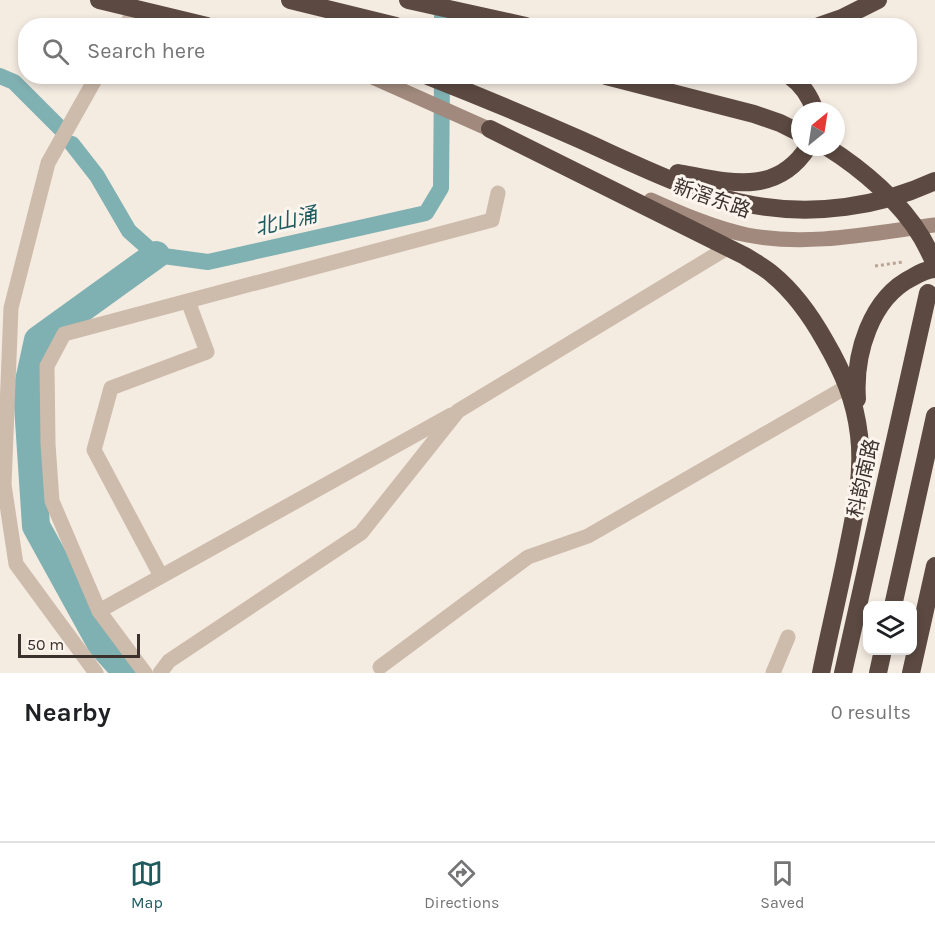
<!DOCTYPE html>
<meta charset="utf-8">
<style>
:root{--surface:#fff;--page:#f2f2f2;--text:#202124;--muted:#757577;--line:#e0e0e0;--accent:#1f5a5e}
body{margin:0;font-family:Karla,"Noto Sans SC",sans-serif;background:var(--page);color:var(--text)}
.controls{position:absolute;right:18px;bottom:18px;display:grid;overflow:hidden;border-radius:12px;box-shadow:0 3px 9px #0003}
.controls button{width:54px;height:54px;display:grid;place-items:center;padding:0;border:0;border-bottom:2px solid var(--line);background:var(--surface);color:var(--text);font:30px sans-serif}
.compass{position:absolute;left:791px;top:102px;width:54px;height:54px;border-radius:50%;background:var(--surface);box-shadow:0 3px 9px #0003;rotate:30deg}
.scale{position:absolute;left:18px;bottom:15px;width:122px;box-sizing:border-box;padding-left:6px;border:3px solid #3b302b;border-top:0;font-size:16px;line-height:21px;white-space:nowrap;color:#3b302b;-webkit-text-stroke:4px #fbf5ee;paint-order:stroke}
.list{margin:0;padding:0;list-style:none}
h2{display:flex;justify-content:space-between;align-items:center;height:78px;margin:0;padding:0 24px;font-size:26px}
h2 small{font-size:20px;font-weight:400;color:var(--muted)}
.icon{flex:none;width:33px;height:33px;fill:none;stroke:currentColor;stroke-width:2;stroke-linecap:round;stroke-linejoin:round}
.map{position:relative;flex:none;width:935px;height:673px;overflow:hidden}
.search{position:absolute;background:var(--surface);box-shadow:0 3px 9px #0003;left:18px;right:18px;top:18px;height:66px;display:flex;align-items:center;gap:15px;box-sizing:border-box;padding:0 21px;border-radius:24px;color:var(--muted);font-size:22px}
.sheet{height:168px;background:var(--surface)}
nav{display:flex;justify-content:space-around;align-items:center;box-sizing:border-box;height:84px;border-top:2px solid var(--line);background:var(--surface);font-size:16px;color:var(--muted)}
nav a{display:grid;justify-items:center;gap:3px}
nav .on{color:var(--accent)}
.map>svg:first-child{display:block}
</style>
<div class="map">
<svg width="935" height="673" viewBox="0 0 935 673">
<rect width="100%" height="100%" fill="#f4ebe1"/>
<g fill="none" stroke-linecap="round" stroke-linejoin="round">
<g stroke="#7fb0b2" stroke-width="16">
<path d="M442 0V26"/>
<path d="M0 76 14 82 60 128"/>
<path d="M72 144 97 176 129 231 156 255 208 262 426 213 441 188 442 76"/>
</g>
<path stroke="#7fb0b2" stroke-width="28" d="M127 673 101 644 36 526 27 390 38 340 156 255"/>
<path stroke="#b9a596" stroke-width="3" stroke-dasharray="3 3" stroke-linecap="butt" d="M875 266 903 262"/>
<g stroke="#cdbbac" stroke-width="15">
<path d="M126 26 135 8"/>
<path d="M161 576 94 450 111 388 207 352 188 301"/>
<path d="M99 611 451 415"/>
<path d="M380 667 528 557 588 536 848 386"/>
<path d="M96 673 16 564 4 485 11 308 48 163 97 76"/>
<path d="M145 673 99 611 52 501 48 444 47 366 64 334 492 220 498 193"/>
<path d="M160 673 169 661 361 533 458 411 727 248"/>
<path d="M773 673 788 637"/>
</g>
<g stroke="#a18a7d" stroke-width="15">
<path d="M370 76 500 134"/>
<path d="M651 200C682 214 714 228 747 235 809 247 873 233 935 225"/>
</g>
<g stroke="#5c4a42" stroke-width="18">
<path d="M99 0 207 26"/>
<path d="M290 0 396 26"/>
<path d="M408 0 526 26"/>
<path d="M819 26 842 18 878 0"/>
<path d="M428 76C479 96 529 117 579 139 633 163 695 195 753 205 814 216 879 207 935 181"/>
<path d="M606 76 754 114 780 123 800 133"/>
<path d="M790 76C803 85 810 96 815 111"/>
<path d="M490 129 745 256C754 262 764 267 772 274 794 292 811 316 825 341 843 372 855 400 859 435 864 476 854 517 846 557 838 596 829 634 821 673"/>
<path d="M678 173C728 182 776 197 808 147"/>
<path d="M857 399C854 355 870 298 913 277 920 273 927 269 935 269"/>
<path d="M893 606 935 416"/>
<path d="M843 673 928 293"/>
<path d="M878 673 883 650"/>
<path d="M911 673 935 566"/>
</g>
<path stroke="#5c4a42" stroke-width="18" d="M827 147C862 169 901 202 922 238 927 247 931 255 935 264"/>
</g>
<g text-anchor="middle" stroke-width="6" stroke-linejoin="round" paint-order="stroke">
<g font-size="20" fill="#3b302b" stroke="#fbf5ee">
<text transform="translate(712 198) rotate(19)" y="7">新滘东路</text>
<text transform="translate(863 478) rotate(-77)" y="7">科韵南路</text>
</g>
<g font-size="21" font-style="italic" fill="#1f5a5e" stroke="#fbf5ee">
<text transform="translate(286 221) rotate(-13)" y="7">北山涌</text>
</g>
</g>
</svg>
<div class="controls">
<button><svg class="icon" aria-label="layers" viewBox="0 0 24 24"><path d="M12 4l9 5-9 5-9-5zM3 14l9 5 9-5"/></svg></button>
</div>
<svg class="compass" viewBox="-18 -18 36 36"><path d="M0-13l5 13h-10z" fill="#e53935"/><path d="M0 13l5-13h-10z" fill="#757577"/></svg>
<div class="scale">50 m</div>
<div class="search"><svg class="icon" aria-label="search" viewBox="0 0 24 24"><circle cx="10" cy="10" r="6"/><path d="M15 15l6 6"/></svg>Search here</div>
</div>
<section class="sheet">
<h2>Nearby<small>0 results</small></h2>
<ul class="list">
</ul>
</section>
<nav>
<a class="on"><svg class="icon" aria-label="map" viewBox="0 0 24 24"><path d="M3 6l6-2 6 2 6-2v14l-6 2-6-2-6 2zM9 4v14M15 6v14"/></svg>Map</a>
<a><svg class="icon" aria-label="directions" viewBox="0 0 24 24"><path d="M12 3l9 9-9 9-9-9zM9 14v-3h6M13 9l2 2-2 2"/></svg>Directions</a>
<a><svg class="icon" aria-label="saved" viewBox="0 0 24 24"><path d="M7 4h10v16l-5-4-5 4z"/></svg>Saved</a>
</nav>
